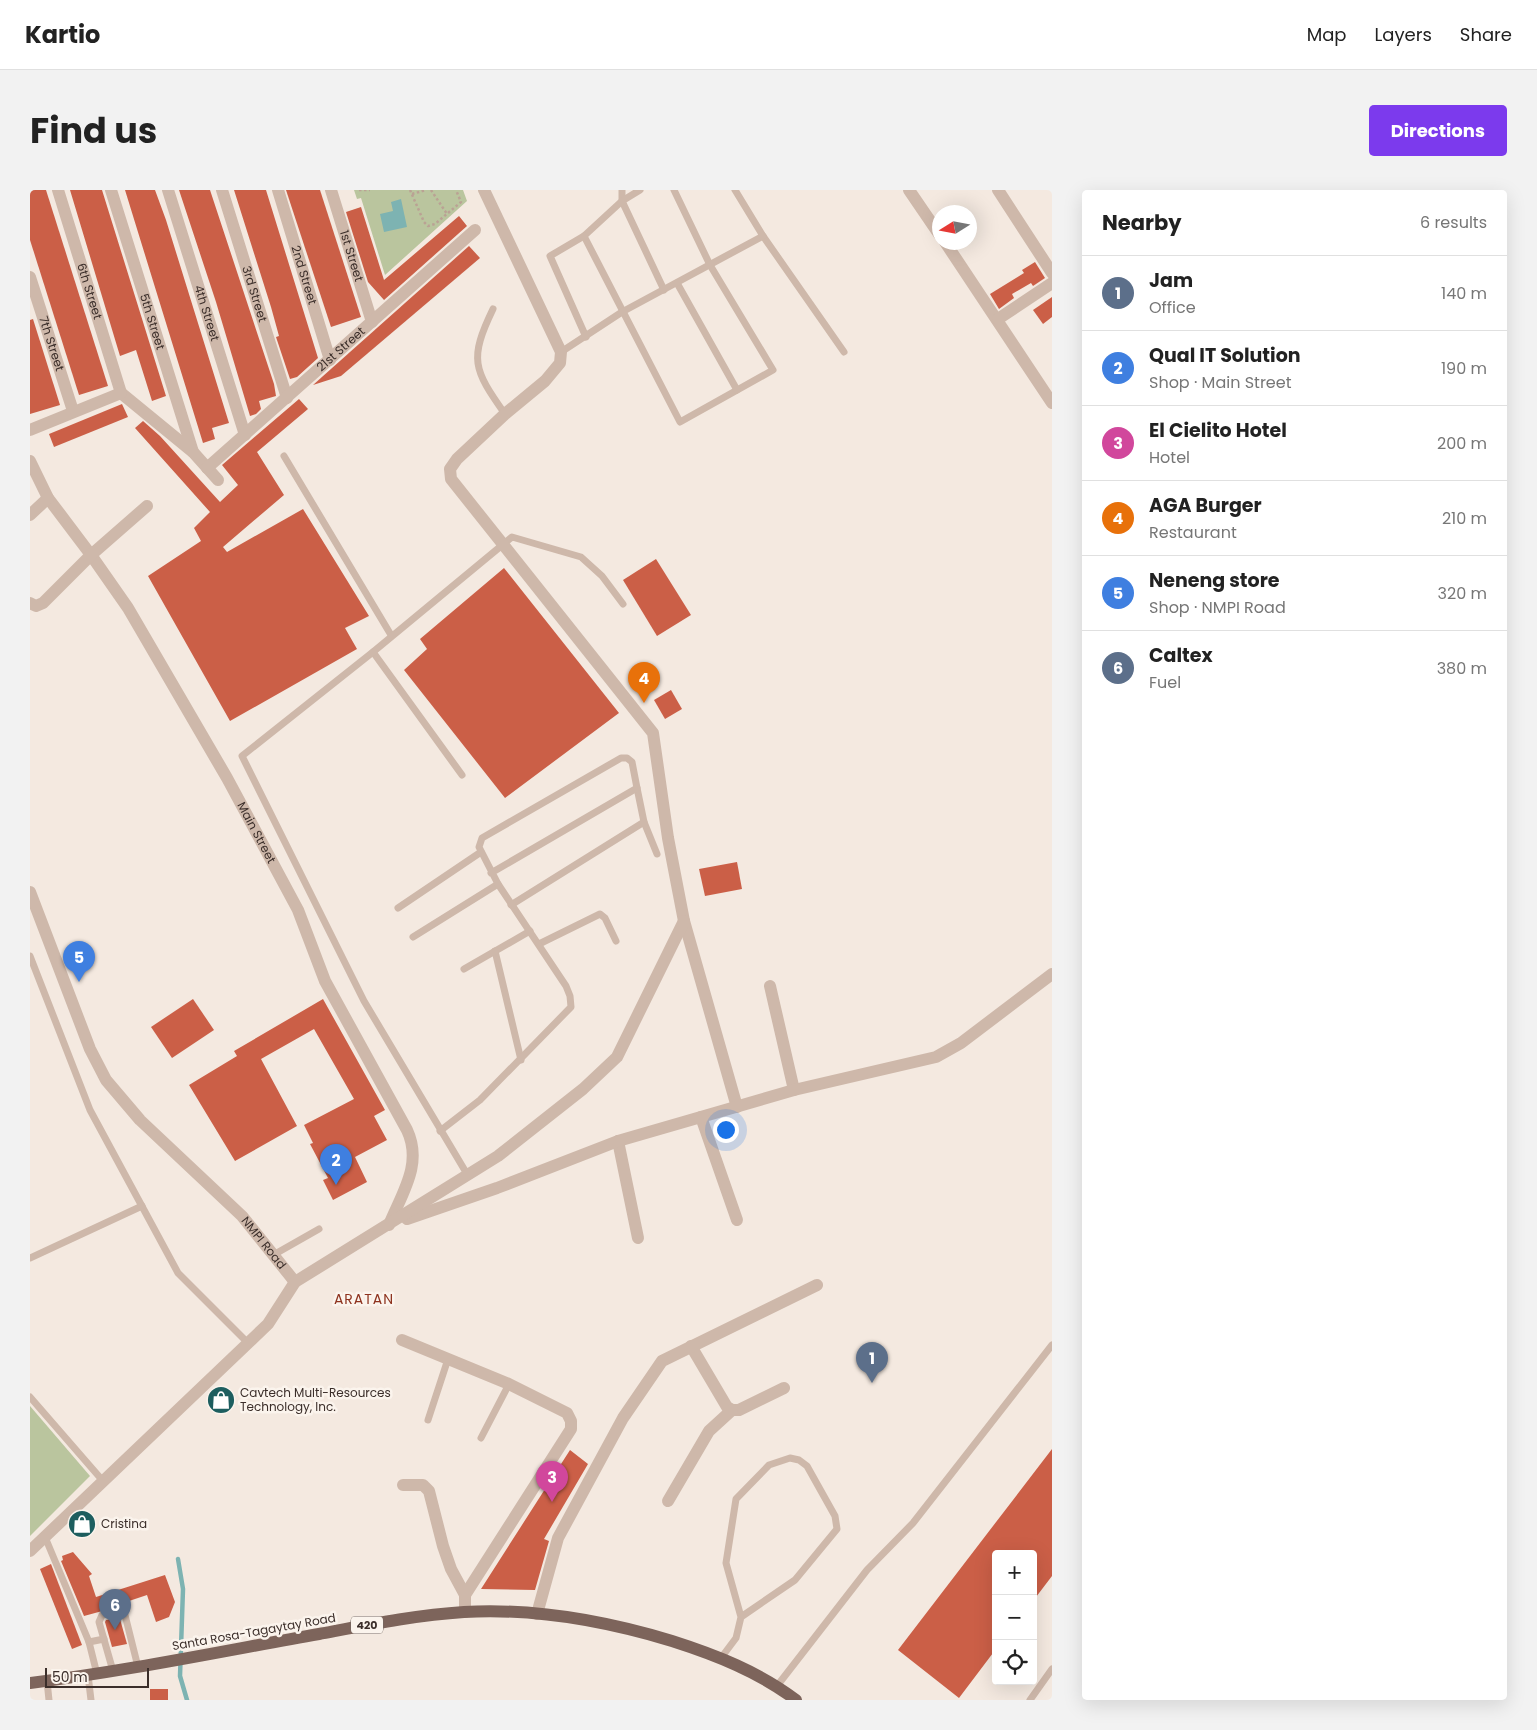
<!DOCTYPE html>
<meta charset="utf-8">
<style>
:root{--surface:#fff;--page:#f2f2f2;--text:#222;--muted:#767676;--line:#e0e0e0;--accent:#7c3aed}
body{margin:0;font-family:Poppins,sans-serif;background:var(--page);color:var(--text)}
.controls{position:absolute;right:15px;bottom:15px;display:grid;overflow:hidden;border-radius:5px;box-shadow:0 5px 20px #0002}
.controls button{width:45px;height:45px;display:grid;place-items:center;padding:0;border:0;border-bottom:1px solid var(--line);background:var(--surface);color:var(--text);font:25px sans-serif}
.compass{position:absolute;left:902px;top:15px;width:45px;height:45px;border-radius:50%;background:var(--surface);box-shadow:0 5px 20px #0002;rotate:259deg}
.scale{position:absolute;left:15px;bottom:12px;width:104px;box-sizing:border-box;padding-left:5px;border:2px solid #3b2e2a;border-top:0;font-size:14px;line-height:18px;white-space:nowrap;color:#3b2e2a;-webkit-text-stroke:4px #fbf4ed;paint-order:stroke}
.you{position:absolute;left:695px;top:939px;width:18px;height:18px;margin:-12px;border:4px solid #fff;border-radius:50%;background:#1a73e8;box-shadow:0 0 0 8px #1a73e833}
.badge{display:grid;place-items:center;width:32px;height:32px;border-radius:50%;background:var(--accent);color:#fff;font-size:16px;font-weight:700}
.pin{position:absolute;translate:-50% -41px;filter:drop-shadow(0 1px 2px #0008)}
.pin::after{content:'';position:absolute;top:26px;width:18px;height:15px;background:inherit;clip-path:polygon(0 0,100% 0,50% 100%)}
.list{margin:0;padding:0;list-style:none}
h2{display:flex;justify-content:space-between;align-items:center;height:65px;margin:0;padding:0 20px;font-size:21px}
h2 small{font-size:16px;font-weight:400;color:var(--muted)}
.list li{display:grid;grid-template-columns:32px 1fr auto;gap:15px;align-items:center;box-sizing:border-box;height:75px;padding:0 20px;border-top:1px solid var(--line)}
.list b{display:block;font-size:19px;white-space:nowrap}
.list p{margin:0;font-size:16px;white-space:nowrap;color:var(--muted)}
.list em{font-size:16px;font-style:normal;color:var(--muted)}
.icon{flex:none;width:28px;height:28px;fill:none;stroke:currentColor;stroke-width:2;stroke-linecap:round;stroke-linejoin:round}
.map{position:relative;flex:none;width:1022px;height:1510px;overflow:hidden;border-radius:5px}
header{display:flex;align-items:center;gap:30px;box-sizing:border-box;height:70px;padding:0 25px;background:var(--surface);border-bottom:1px solid var(--line)}
header strong{font-size:24px}
nav{display:flex;gap:28px;margin-inline-start:auto;font-size:18px}
.intro{display:flex;align-items:center;justify-content:space-between;box-sizing:border-box;height:120px;padding:0 30px}
h1{margin:0;font-size:35px}
.button{padding:12px 22px;border-radius:5px;background:var(--accent);color:#fff;font-size:18px;font-weight:700}
main{display:flex;gap:30px;padding:0 30px}
aside{flex:1;background:var(--surface);border-radius:5px;box-shadow:0 5px 20px #0002}
.map>svg:first-child{display:block}
</style>
<header>
<strong>Kartio</strong>
<nav><a>Map</a><a>Layers</a><a>Share</a></nav>
</header>
<div class="intro"><h1>Find us</h1><a class="button">Directions</a></div>
<main>
<div class="map">
<svg width="1022" height="1510" viewBox="0 0 1022 1510">
<rect width="100%" height="100%" fill="#f4e9e0"/>
<g fill="#bac59e">
<path d="M324 0H433L437 11 355 85 331 8 327 9Z"/>
<path d="M0 1216 60 1286 0 1346Z"/>
</g>
<path fill="#7db3b2" d="M371 9 377 37 354 42 350 24 363 21 361 12Z"/>
<g fill="none" stroke-linecap="round" stroke-linejoin="round">
<path stroke="#7db3b2" stroke-width="4.5" d="M148 1369 153 1399 150 1486 157 1510"/>
</g>
<g fill="#cb5f47">
<path d="M0 0H16L78 196 49 205 0 50Z"/>
<path d="M40 0H72L136 206 122 211 106 160 90 166Z"/>
<path d="M95 0H125L136 30 199 233 182 238 185 249 173 253Z"/>
<path d="M149 0H180L244 194 246 206 229 211 231 219 226 224 220 226 186 112Z"/>
<path d="M204 0H236L288 168 267 187 260 189 246 147 249 146 241 117Z"/>
<path d="M256 0H290L331 127 301 137Z"/>
<path d="M331 17 354 90 429 26 437 36 354 110 338 92 316 22Z"/>
<path d="M439 56 450 68 311 186 283 195Z"/>
<path d="M1005 72 1015 88 1003 96 1001 93 982 104 984 108 969 119 960 104 994 83 992 80Z"/>
<path d="M1022 107V127L1013 134 1003 120Z"/>
<path d="M3 129 30 215 0 224V130Z"/>
<path d="M269 209 278 219 227 262 254 305 193 357 197 362 273 319 339 426 315 438 327 459 200 531 118 386 171 351 164 338 180 322 105 238 113 231 130 246 190 312 208 295 192 275Z"/>
<path d="M92 214 98 227 24 257 19 244Z"/>
<path d="M626 369 661 425 627 446 593 390Z"/>
<path d="M474 378 589 523 475 608 374 480 397 459 390 449Z"/>
<path d="M641 500 652 519 635 529 624 510Z"/>
<path d="M707 672 712 699 675 706 669 679Z"/>
<path d="M163 809 184 840 142 868 121 837Z"/>
<path d="M293 809 355 920 344 926 357 950 325 967 337 992 303 1010 293 990 298 988 280 954 283 953 274 935 324 909 284 839 231 869 267 936 205 971 159 895 207 866 204 861Z"/>
<path d="M1022 1259V1386L1003 1411V1364H966V1459L929 1508 868 1460Z"/>
<path d="M540 1260 558 1274 514 1349 519 1351 505 1400 451 1399Z"/>
<path d="M43 1362 62 1384 59 1386 66 1407 135 1385 145 1412 139 1427 126 1432 117 1405 87 1415V1417L54 1426 31 1371 33 1370 32 1366Z"/>
<path d="M21 1374 52 1455 42 1459 10 1379Z"/>
<path d="M88 1428 90 1429 97 1454 82 1457 75 1432 76 1430Z"/>
<rect x="120" y="1499" width="18" height="11"/>
</g>
<g fill="none" stroke-linecap="round" stroke-linejoin="round">
<g stroke="#baa294" stroke-width="2.5" stroke-dasharray="2.5 2.5" stroke-linecap="butt">
<path d="M329 0H340"/>
<path d="M380 0 394 32 398 36 405 34 431 12 426 0"/>
<path d="M401 0 417 24"/>
<path d="M382 4 396 0"/>
</g>
<g stroke="#ceb8aa" stroke-width="7">
<path d="M592 0V11L634 100"/>
<path d="M610 0 592 11 554 46 650 232 743 180 680 75 644 0"/>
<path d="M554 46 520 66 556 147"/>
<path d="M733 46 814 162"/>
<path d="M647 93 707 200"/>
<path d="M463 119C439 169 443 179 475 224"/>
<path d="M531 162 592 122 733 46 705 0"/>
<path d="M254 266 361 445"/>
<path d="M343 462 432 585"/>
<path d="M607 598 614 632"/>
<path d="M481 715 614 632 627 664"/>
<path d="M368 718 451 662"/>
<path d="M383 747 468 694"/>
<path d="M509 754 570 724 575 728 586 751"/>
<path d="M465 761 491 870"/>
<path d="M0 766 60 920 148 1083 218 1153"/>
<path d="M434 779 500 741"/>
<path d="M410 941 450 910 541 817 540 806 536 796 468 694 449 657 452 648 591 568H597L602 572 607 598 461 683"/>
<path d="M437 984 334 811 212 566 343 462 482 347 551 367 572 386 593 414"/>
<path d="M245 1064 289 1039"/>
<path d="M0 1068 112 1016"/>
<path d="M0 1207 73 1291"/>
<path d="M398 1230 418 1169"/>
<path d="M451 1248 479 1194"/>
<path d="M15 1347 59 1452 67 1484"/>
<path d="M59 1452 74 1449"/>
<path d="M691 1468 706 1448 711 1427 696 1373 706 1309 739 1275 760 1268 769 1270 777 1276 805 1326 807 1339 765 1390 711 1427"/>
<path d="M83 1481 69 1432 72 1425 89 1422 95 1425 108 1477"/>
<path d="M58 1485 61 1510"/>
<path d="M17 1491 19 1510"/>
<path d="M747 1496 837 1380 883 1333 1022 1155"/>
<path d="M1000 1510 1022 1479"/>
</g>
<g stroke="#ceb8aa" stroke-width="12">
<path id="s1" d="M28 0 91 203"/>
<path id="s2" d="M81 0 163 262"/>
<path id="s3" d="M138 0 215 245"/>
<path id="s4" d="M192 0 257 208"/>
<path id="s5" d="M248 0 300 170"/>
<path id="s6" d="M301 0 342 132"/>
<path d="M454 0 531 162 530 173 515 191 475 224 427 269 420 279 421 289 623 543 638 648 654 731 707 917"/>
<path d="M879 0 909 44"/>
<path d="M968 0 1022 83"/>
<path d="M915 52 1022 213"/>
<path id="s7" d="M0 87 43 221"/>
<path d="M968 129 1022 93"/>
<path d="M91 203 163 262 188 290"/>
<path d="M0 240 91 203"/>
<path id="s8" d="M0 271 18 308 61 365 98 418 197 588 268 720 295 791 377 940C393 974 372 1003 359 1035"/>
<path id="s9" d="M177 278 445 40"/>
<path d="M0 325 18 308"/>
<path d="M0 413 6 416 13 413 61 365 117 316"/>
<path id="s10" d="M0 702 60 859 76 890 110 930 212 1026 265 1092"/>
<path d="M740 796 764 900"/>
<path d="M671 927 707 1030"/>
<path d="M588 951 608 1048"/>
<path d="M377 1029 467 998 588 951 764 900 906 867 931 853 1022 784"/>
<path d="M372 1150 479 1194 537 1223 541 1231V1239L435 1405V1422"/>
<path d="M661 1156 697 1217 702 1220H709L754 1198"/>
<path d="M373 1295H393L399 1301 413 1356 421 1379 435 1405"/>
<path d="M638 1311 679 1241 702 1220"/>
<path d="M0 1361 238 1134 265 1092 468 966 553 899 587 867 654 731"/>
<path d="M507 1424 528 1348 593 1228 632 1171 787 1095"/>
</g>
<path stroke="#7d645b" stroke-width="12" d="M0 1493C97 1481 193 1461 289 1444 337 1435 386 1425 434 1422 503 1418 576 1431 642 1451 686 1465 729 1482 766 1510"/>
</g>
<defs>
<symbol id="shop-disc" viewBox="-11 -11 22 22"><circle r="9.5" fill="#1d5e5f" stroke="#fbf4ed"/><path d="M-5-2.5h2.3a2.7 3.5 0 0 1 5.4 0H5L5.5 6h-11ZM-1.5-2.5h3a1.5 2.3 0 0 0-3 0Z" fill="#fff"/></symbol>
</defs>
<g fill-rule="evenodd">
<use href="#shop-disc" x="175" y="1194" width="32" height="32"/>
<use href="#shop-disc" x="36" y="1318" width="32" height="32"/>
</g>
<g text-anchor="middle" stroke-width="5" stroke-linejoin="round" paint-order="stroke">
<rect fill="#fbf4ed" stroke="#756964" stroke-width="1" x="321" y="1426.5" width="32" height="17" rx="4"/>
<g font-size="11" font-weight="bold" fill="#3b2e2a">
<text x="337" y="1439">420</text>
</g>
<g font-size="12" fill="#3b2e2a" stroke="#fbf4ed">
<text dy="4" stroke="none"><textPath href="#s6" startOffset="69">1st Street</textPath></text>
<text dy="4" stroke="none"><textPath href="#s5" startOffset="89">2nd Street</textPath></text>
<text dy="4" stroke="none"><textPath href="#s1" startOffset="106">6th Street</textPath></text>
<text dy="4" stroke="none"><textPath href="#s4" startOffset="109">3rd Street</textPath></text>
<text dy="4" stroke="none"><textPath href="#s3" startOffset="129">4th Street</textPath></text>
<text dy="4" stroke="none"><textPath href="#s2" startOffset="138">5th Street</textPath></text>
<text dy="4" stroke="none"><textPath href="#s7" startOffset="70">7th Street</textPath></text>
<text dy="4" stroke="none"><textPath href="#s9" startOffset="179">21st Street</textPath></text>
<text dy="4" stroke="none"><textPath href="#s8" startOffset="436">Main Street</textPath></text>
<text dy="4" stroke="none"><textPath href="#s10" startOffset="430">NMPI Road</textPath></text>
<text transform="translate(224 1442) rotate(-10)" y="4">Santa Rosa-Tagaytay Road</text>
</g>
<g font-size="12" fill="#3b2e2a" stroke="#fbf4ed" text-anchor="start">
<text x="210" y="1207">Cavtech Multi-Resources<tspan x="210" dy="14">Technology, Inc.</tspan></text>
<text x="71" y="1338">Cristina</text>
</g>
<g font-size="14" letter-spacing="1" fill="#8e331f" stroke="#fbf4ed">
<text x="334" y="1114">ARATAN</text>
</g>
</g>
</svg>
<div class="controls">
<button>+</button>
<button>−</button>
<button><svg class="icon" aria-label="locate" viewBox="0 0 24 24"><circle cx="12" cy="12" r="6"/><path d="M12 2v4M12 18v4M2 12h4M18 12h4"/></svg></button>
</div>
<svg class="compass" viewBox="-18 -18 36 36"><path d="M0-13l5 13h-10z" fill="#e53935"/><path d="M0 13l5-13h-10z" fill="#767676"/></svg>
<div class="scale">50 m</div>
<div class="you"></div>
<div class="pin badge" style="left:842px;top:1193px;background:#5c6f8a">1</div>
<div class="pin badge" style="left:306px;top:995px;background:#3f7fe0">2</div>
<div class="pin badge" style="left:522px;top:1312px;background:#d1479c">3</div>
<div class="pin badge" style="left:614px;top:513px;background:#e8710a">4</div>
<div class="pin badge" style="left:49px;top:792px;background:#3f7fe0">5</div>
<div class="pin badge" style="left:85px;top:1440px;background:#5c6f8a">6</div>
</div>
<aside>
<h2>Nearby<small>6 results</small></h2>
<ul class="list">
<li><span class="badge" style="background:#5c6f8a">1</span><div><b>Jam</b><p>Office</p></div><em>140 m</em></li>
<li><span class="badge" style="background:#3f7fe0">2</span><div><b>Qual IT Solution</b><p>Shop · Main Street</p></div><em>190 m</em></li>
<li><span class="badge" style="background:#d1479c">3</span><div><b>El Cielito Hotel</b><p>Hotel</p></div><em>200 m</em></li>
<li><span class="badge" style="background:#e8710a">4</span><div><b>AGA Burger</b><p>Restaurant</p></div><em>210 m</em></li>
<li><span class="badge" style="background:#3f7fe0">5</span><div><b>Neneng store</b><p>Shop · NMPI Road</p></div><em>320 m</em></li>
<li><span class="badge" style="background:#5c6f8a">6</span><div><b>Caltex</b><p>Fuel</p></div><em>380 m</em></li>
</ul>
</aside>
</main>
